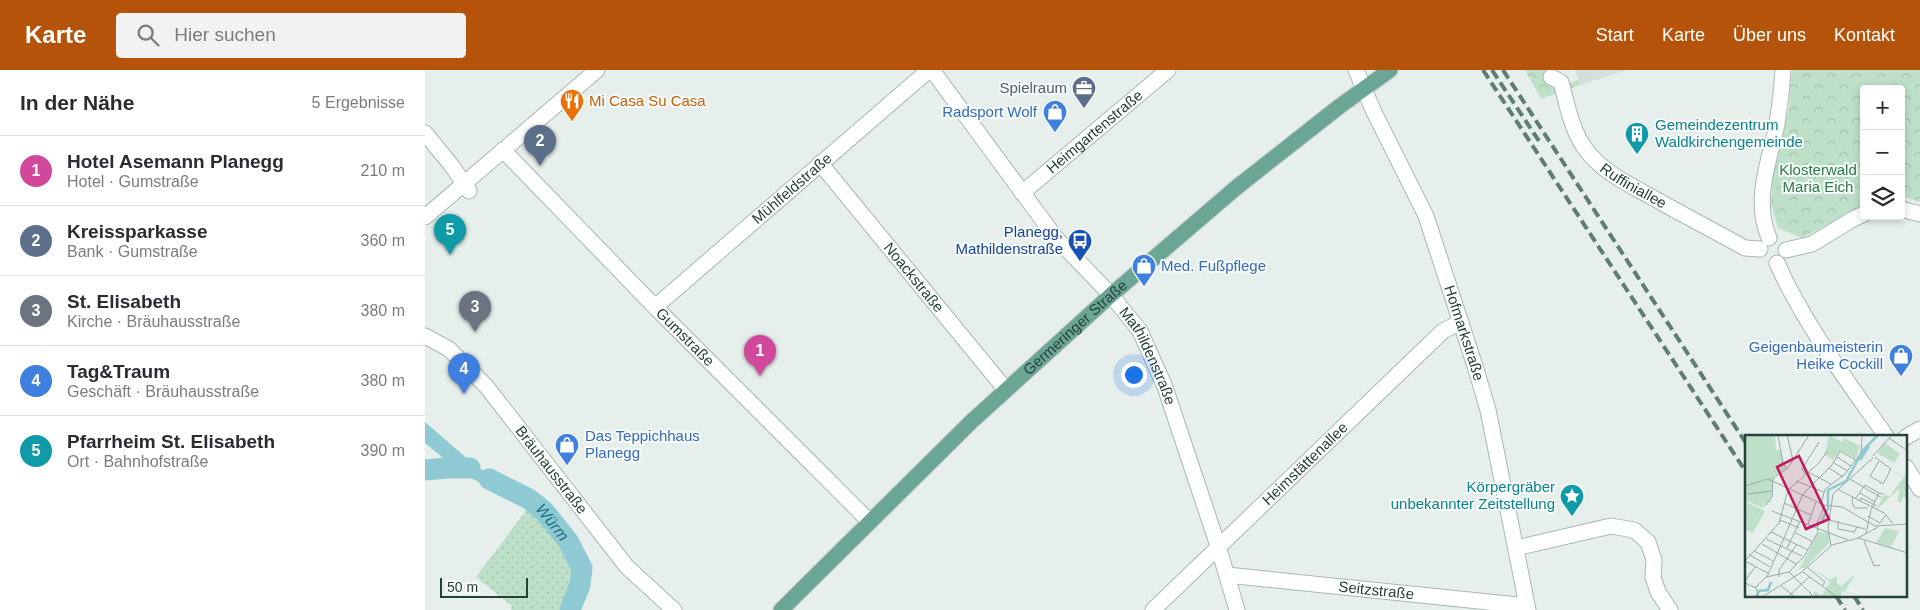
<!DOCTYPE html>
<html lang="de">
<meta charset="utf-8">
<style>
:root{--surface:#fff;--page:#f2f2f3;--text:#2b2b33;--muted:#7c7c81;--line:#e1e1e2;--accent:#b45309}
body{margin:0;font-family:Arial,sans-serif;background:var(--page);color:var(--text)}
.controls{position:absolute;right:15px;top:15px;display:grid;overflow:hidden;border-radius:5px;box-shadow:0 2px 8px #0003}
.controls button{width:45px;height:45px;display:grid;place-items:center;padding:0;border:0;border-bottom:1px solid var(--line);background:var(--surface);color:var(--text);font:25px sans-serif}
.scale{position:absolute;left:15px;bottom:12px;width:88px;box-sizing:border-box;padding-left:5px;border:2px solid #24423a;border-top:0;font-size:14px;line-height:18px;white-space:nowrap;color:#24423a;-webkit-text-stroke:4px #f7fbf9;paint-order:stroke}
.you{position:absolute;left:708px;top:304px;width:18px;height:18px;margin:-12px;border:4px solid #fff;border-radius:50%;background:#1a73e8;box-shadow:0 0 0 8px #1a73e833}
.badge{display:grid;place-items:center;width:32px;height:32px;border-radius:50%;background:var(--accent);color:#fff;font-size:16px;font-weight:700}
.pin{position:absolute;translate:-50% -41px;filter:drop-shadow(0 1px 2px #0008)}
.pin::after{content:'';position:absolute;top:26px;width:18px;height:15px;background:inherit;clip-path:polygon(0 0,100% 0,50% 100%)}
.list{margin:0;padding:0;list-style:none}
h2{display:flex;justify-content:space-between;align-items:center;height:65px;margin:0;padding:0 20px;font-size:21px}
h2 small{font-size:16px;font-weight:400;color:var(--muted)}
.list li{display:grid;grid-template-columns:32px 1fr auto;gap:15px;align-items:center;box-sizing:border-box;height:70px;padding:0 20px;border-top:1px solid var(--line)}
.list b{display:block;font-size:19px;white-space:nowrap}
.list p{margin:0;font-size:16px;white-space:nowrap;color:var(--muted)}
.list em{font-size:16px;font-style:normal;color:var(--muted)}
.icon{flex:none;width:28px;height:28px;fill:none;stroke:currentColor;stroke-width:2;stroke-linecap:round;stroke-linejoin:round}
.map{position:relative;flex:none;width:1495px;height:540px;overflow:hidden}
header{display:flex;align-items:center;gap:30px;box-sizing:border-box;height:70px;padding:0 25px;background:var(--accent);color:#fff}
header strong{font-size:24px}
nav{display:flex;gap:28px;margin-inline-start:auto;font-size:18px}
.search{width:350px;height:45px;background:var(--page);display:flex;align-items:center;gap:12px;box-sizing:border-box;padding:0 18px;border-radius:5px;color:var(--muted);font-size:19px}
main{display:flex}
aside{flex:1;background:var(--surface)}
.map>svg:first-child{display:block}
</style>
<header>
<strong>Karte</strong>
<div class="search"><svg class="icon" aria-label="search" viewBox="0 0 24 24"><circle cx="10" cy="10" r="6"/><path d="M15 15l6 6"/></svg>Hier suchen</div>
<nav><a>Start</a><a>Karte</a><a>Über uns</a><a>Kontakt</a></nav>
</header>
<main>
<aside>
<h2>In der Nähe<small>5 Ergebnisse</small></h2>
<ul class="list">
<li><span class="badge" style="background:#d1479c">1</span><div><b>Hotel Asemann Planegg</b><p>Hotel · Gumstraße</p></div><em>210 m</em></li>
<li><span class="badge" style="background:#5c6f8a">2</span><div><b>Kreissparkasse</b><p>Bank · Gumstraße</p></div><em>360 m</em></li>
<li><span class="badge" style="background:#6b7280">3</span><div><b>St. Elisabeth</b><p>Kirche · Bräuhausstraße</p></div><em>380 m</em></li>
<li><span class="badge" style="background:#3f7fe0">4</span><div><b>Tag&amp;Traum</b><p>Geschäft · Bräuhausstraße</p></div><em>380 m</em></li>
<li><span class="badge" style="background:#0f9aa8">5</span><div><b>Pfarrheim St. Elisabeth</b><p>Ort · Bahnhofstraße</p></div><em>390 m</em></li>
</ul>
</aside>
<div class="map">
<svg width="1495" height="540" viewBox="0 0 1495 540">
<defs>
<pattern id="forest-crowns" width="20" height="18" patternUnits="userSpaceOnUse" patternTransform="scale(1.25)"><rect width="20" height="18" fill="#bfe0c8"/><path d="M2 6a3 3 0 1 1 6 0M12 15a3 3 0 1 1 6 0" fill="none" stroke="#a4c1ad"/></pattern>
<pattern id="park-dots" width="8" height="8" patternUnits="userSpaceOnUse" patternTransform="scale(1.25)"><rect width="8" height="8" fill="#bfe0c8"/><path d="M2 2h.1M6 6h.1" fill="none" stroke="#a4c1ad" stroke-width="1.8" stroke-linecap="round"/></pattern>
</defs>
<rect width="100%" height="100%" fill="#e6efeb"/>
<path fill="#d4dfda" d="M1150 0H1202L1155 15Z"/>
<g fill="url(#forest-crowns)">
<path d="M1100 0H1133L1130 2 1142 14 1154 10 1155 15 1116 29Z"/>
<path d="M1367 0H1495V132L1476 126V19H1439V136L1377 168 1353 158 1346 135 1348 100 1364 38Z"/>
</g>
<path fill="url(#park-dots)" d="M102 439C119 452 154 489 150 511 149 521 142 531 139 540H86L87 536 51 507Z"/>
<path fill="#8ec9d4" d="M0 352C19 368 37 385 57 400 68 408 79 411 88 422L76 424 35 402 0 373Z"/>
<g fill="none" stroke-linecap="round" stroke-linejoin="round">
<g stroke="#8ec9d4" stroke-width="21">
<path d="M0 400 22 398H45"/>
<path id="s1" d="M64 409 104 429 119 441 143 471 157 498 155 515 145 540"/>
</g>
<defs>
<g id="minor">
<path id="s2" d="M507 0 631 168 686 225 715 261 740 317 793 476 812 540"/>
<path id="s3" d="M931 0 948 40 1001 146 1050 296 1063 340 1103 540"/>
<path id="s4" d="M1126 7 1136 12C1142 34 1146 58 1159 77 1177 104 1212 118 1239 134 1266 149 1293 163 1320 178L1335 179"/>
<path d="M0 63 27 96 44 121"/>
<path id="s5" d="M78 80 230 237 445 452"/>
<path id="s6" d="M395 93 581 320"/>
<path id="s7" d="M597 123 743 0"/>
<path d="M1476 139 1495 144"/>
<path d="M0 147 172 0"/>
<path d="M1344 168C1328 129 1344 93 1352 54 1355 36 1357 18 1358 0"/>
<path d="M1361 180 1387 174 1428 149 1439 144"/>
<path d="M1352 193C1379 254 1423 312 1461 366"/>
<path id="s8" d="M230 237 504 0"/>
<path id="s9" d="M0 266 24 279 61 316 202 497 249 540"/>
<path d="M1481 367 1495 359"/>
<path d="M1481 397 1495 419"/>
<path d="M1091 478 1186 456 1209 460 1223 472 1229 490 1228 507 1233 522 1245 540"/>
<path id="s10" d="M802 505 1102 536"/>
<path id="s11" d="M728 540 1018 261 1036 252"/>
</g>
<g id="major">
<path id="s12" d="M356 540 547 351 686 225 812 117 915 36 965 0"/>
</g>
</defs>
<use href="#minor" stroke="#a8b8b2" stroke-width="17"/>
<use href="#major" stroke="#c2cac8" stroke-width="17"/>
<use href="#minor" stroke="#fff" stroke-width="15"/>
<use href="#major" stroke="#6aa596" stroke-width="15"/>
<g stroke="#5f7d75" stroke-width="4" stroke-dasharray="10 5" stroke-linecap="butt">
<path d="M1058 0 1321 402"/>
<path d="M1067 0 1116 74"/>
<path d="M1078 0 1321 373"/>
<path d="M1411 526 1420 540"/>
<path d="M1429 526 1438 540"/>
</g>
</g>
<defs>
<symbol id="office-pin" viewBox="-11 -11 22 30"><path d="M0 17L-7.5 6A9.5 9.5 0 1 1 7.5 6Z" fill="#5c6f8a" stroke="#f7fbf9"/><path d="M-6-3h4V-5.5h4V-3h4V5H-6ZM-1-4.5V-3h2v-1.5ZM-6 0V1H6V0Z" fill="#fff"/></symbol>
<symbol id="restaurant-pin" viewBox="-11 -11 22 30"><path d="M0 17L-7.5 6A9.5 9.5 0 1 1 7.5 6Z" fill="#e8710a" stroke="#f7fbf9"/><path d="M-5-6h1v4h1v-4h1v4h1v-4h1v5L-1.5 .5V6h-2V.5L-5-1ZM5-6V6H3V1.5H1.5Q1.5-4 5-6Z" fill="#fff"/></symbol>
<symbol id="shop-pin" viewBox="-11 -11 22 30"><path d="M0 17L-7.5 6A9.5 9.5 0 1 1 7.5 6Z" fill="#3f7fe0" stroke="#f7fbf9"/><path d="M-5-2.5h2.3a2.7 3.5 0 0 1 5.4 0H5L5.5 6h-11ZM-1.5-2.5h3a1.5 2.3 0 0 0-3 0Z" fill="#fff"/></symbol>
<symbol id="building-pin" viewBox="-11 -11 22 30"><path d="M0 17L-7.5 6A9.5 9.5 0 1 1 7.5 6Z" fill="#0f9aa8" stroke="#f7fbf9"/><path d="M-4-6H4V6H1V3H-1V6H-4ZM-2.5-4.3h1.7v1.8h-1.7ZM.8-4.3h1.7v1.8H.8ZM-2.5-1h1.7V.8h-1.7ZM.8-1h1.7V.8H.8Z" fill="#fff"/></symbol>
<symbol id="bus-pin" viewBox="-11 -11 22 30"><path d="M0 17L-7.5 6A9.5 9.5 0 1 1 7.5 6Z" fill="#1a4fb4" stroke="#f7fbf9"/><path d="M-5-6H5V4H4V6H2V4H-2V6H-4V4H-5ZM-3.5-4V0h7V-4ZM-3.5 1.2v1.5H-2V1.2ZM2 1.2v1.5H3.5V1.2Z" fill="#fff"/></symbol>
<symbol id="sight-pin" viewBox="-11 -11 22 30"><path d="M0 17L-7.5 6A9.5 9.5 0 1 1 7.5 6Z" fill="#0f9aa8" stroke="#f7fbf9"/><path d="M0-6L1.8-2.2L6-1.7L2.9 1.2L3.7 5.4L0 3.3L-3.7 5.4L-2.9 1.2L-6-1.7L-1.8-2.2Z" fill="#fff"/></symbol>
</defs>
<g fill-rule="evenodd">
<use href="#office-pin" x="645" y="4" width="28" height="38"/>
<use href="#restaurant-pin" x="133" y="17" width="28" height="38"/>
<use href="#shop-pin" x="616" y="28" width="28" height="38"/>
<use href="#building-pin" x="1198" y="50" width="28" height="38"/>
<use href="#bus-pin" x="641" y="157" width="28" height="38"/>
<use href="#shop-pin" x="705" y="182" width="28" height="38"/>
<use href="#shop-pin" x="1462" y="272" width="28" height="38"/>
<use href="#shop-pin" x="128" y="361" width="28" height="38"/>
<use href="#sight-pin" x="1133" y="412" width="28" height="38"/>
</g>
<g text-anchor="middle" stroke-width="4" stroke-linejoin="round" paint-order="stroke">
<g font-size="15" fill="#4e5e75" stroke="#f7fbf9" text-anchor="end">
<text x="642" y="23">Spielraum</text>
</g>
<g font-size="15" fill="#c56008" stroke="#f7fbf9" text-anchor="start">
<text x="164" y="36">Mi Casa Su Casa</text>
</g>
<g font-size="15" fill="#366cbe" stroke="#f7fbf9" text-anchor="end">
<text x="612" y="47">Radsport Wolf</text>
<text x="736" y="201" text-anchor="start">Med. Fußpflege</text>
<text x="1458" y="282">Geigenbaumeisterin<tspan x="1458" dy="17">Heike Cockill</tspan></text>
<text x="160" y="371" text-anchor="start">Das Teppichhaus<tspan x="160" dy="17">Planegg</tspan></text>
</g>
<g font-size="15" fill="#0d838f" stroke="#f7fbf9" text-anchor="start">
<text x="1230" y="60">Gemeindezentrum<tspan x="1230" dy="17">Waldkirchengemeinde</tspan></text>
<text x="1130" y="422" text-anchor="end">Körpergräber<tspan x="1130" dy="17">unbekannter Zeitstellung</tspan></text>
</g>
<g font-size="15" fill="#24423a" stroke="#f7fbf9">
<text dy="5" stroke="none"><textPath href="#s7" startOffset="95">Heimgartenstraße</textPath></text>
<text dy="5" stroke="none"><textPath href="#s4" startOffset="144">Ruffiniallee</textPath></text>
<text dy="5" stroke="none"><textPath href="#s8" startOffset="181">Mühlfeldstraße</textPath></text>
<text dy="5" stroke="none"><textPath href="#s6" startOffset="148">Noackstraße</textPath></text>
<text dy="5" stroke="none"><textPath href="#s12" startOffset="408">Germeringer Straße</textPath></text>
<text dy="5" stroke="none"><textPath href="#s3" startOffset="285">Hofmarkstraße</textPath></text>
<text dy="5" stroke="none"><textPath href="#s5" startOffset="261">Gumstraße</textPath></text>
<text dy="5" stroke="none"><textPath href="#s2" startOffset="360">Mathildenstraße</textPath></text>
<text dy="5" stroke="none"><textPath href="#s11" startOffset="211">Heimstättenallee</textPath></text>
<text dy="5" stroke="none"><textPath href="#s9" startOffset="186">Bräuhausstraße</textPath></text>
<text dy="5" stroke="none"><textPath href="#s10" startOffset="150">Seitzstraße</textPath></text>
</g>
<g font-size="15" fill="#2d7a4b" stroke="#f7fbf9">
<text x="1393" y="105">Klosterwald<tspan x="1393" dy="17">Maria Eich</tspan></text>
</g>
<g font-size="15" fill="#164399" stroke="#f7fbf9" text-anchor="end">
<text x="638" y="167">Planegg,<tspan x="638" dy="17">Mathildenstraße</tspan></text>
</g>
<g font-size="16" font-style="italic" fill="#1c6f80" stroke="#f7fbf9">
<text dy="6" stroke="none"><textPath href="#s1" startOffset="78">Würm</textPath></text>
</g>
</g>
<g transform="translate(1320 365)">
<rect width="162" height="162" fill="#e6efeb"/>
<path d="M84 0 97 7 99 3 115 11 111 24 95 15 88 25 80 20ZM140 8 155 19 149 28 132 18ZM162 34V63L158 62 156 68 153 66 154 54 131 75 139 60 145 61 158 43 147 35 159 42ZM20 76 8 98 0 94 6 81 13 83ZM64 131 85 145 92 141V149L96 151 110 140 100 156 119 162 97 156 95 162H68L69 156 77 160 85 147Z" fill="#bfe0c8"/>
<path d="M0 0H30L31 15H35L41 33 29 41 26 63 18 73 0 65ZM1 67 20 76 16 83 6 81 0 93Z" fill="#bfe0c8"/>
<path d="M140 93 154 96 146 112 131 108Z" fill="#bfe0c8"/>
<path d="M74 97 84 98V108L60 133 54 134Z" fill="#bfe0c8"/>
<path fill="none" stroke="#8ec9d4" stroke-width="2.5" d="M115 25 124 11M77 85 83 74V55L101 46 119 14 133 0M11 162 14 156 23 155 26 147"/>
<path fill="none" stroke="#98aaa4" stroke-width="1" d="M33 0 38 29 42 34M42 0 48 25M144 3 160 14M128 21 147 0M92 22 106 31M130 22 146 34 138 49 125 41 134 26M89 28 103 36M84 33 98 42M63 37 86 49M60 39 57 34 74 7M105 44 137 63M51 46 79 57M0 51 23 44 79 70 97 72 130 91 163 89M92 54 139 78 148 88M115 58 130 67M3 59 28 56M108 62 107 68 110 73H123M110 64 120 50 134 58M114 66 116 63 132 71M39 68 66 80M76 69 80 54 100 39 116 18 117 0M21 70 27 62 28 43 43 33 64 0M27 76 103 105M123 81 135 88 141 80M35 85 54 93M84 85 120 94M93 86V94L109 97 112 92M63 89 71 67M26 97 63 115M49 97 68 107M121 98 126 75 134 58 139 59M113 103 163 118M21 104 57 121M119 106 129 131 135 130M17 109 51 129M86 111 83 93 88 59 128 23M42 113 55 86M9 116 28 126M5 120 25 132M0 126 34 88 43 55 74 28 82 16M0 126 23 138M62 132 80 147 77 151M44 137 67 160 65 162M58 137 92 162M22 142 58 59 87 30 95 16 111 25M34 142V135L52 109M0 146 10 132M0 148 11 153 14 162M36 151 50 162M10 153 21 142 44 137 60 120 73 97 72 88 80 70M17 162 57 137 87 110 113 103 133 92M43 162 64 142"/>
<path fill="#c2185b" fill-opacity="0.15" stroke="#c2185b" stroke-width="2.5" d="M54 21 84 84 61 94 32 32Z"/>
<rect width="162" height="162" fill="none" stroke="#24423a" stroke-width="2.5"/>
</g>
</svg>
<div class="controls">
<button>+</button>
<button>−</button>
<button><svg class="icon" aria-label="layers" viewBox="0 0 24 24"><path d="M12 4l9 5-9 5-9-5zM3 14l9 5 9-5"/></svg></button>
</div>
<div class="scale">50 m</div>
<div class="you"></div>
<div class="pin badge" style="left:335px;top:306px;background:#d1479c">1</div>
<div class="pin badge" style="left:115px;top:96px;background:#5c6f8a">2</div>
<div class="pin badge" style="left:50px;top:262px;background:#6b7280">3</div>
<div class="pin badge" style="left:39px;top:324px;background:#3f7fe0">4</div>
<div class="pin badge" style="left:25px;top:185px;background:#0f9aa8">5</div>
</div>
</main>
